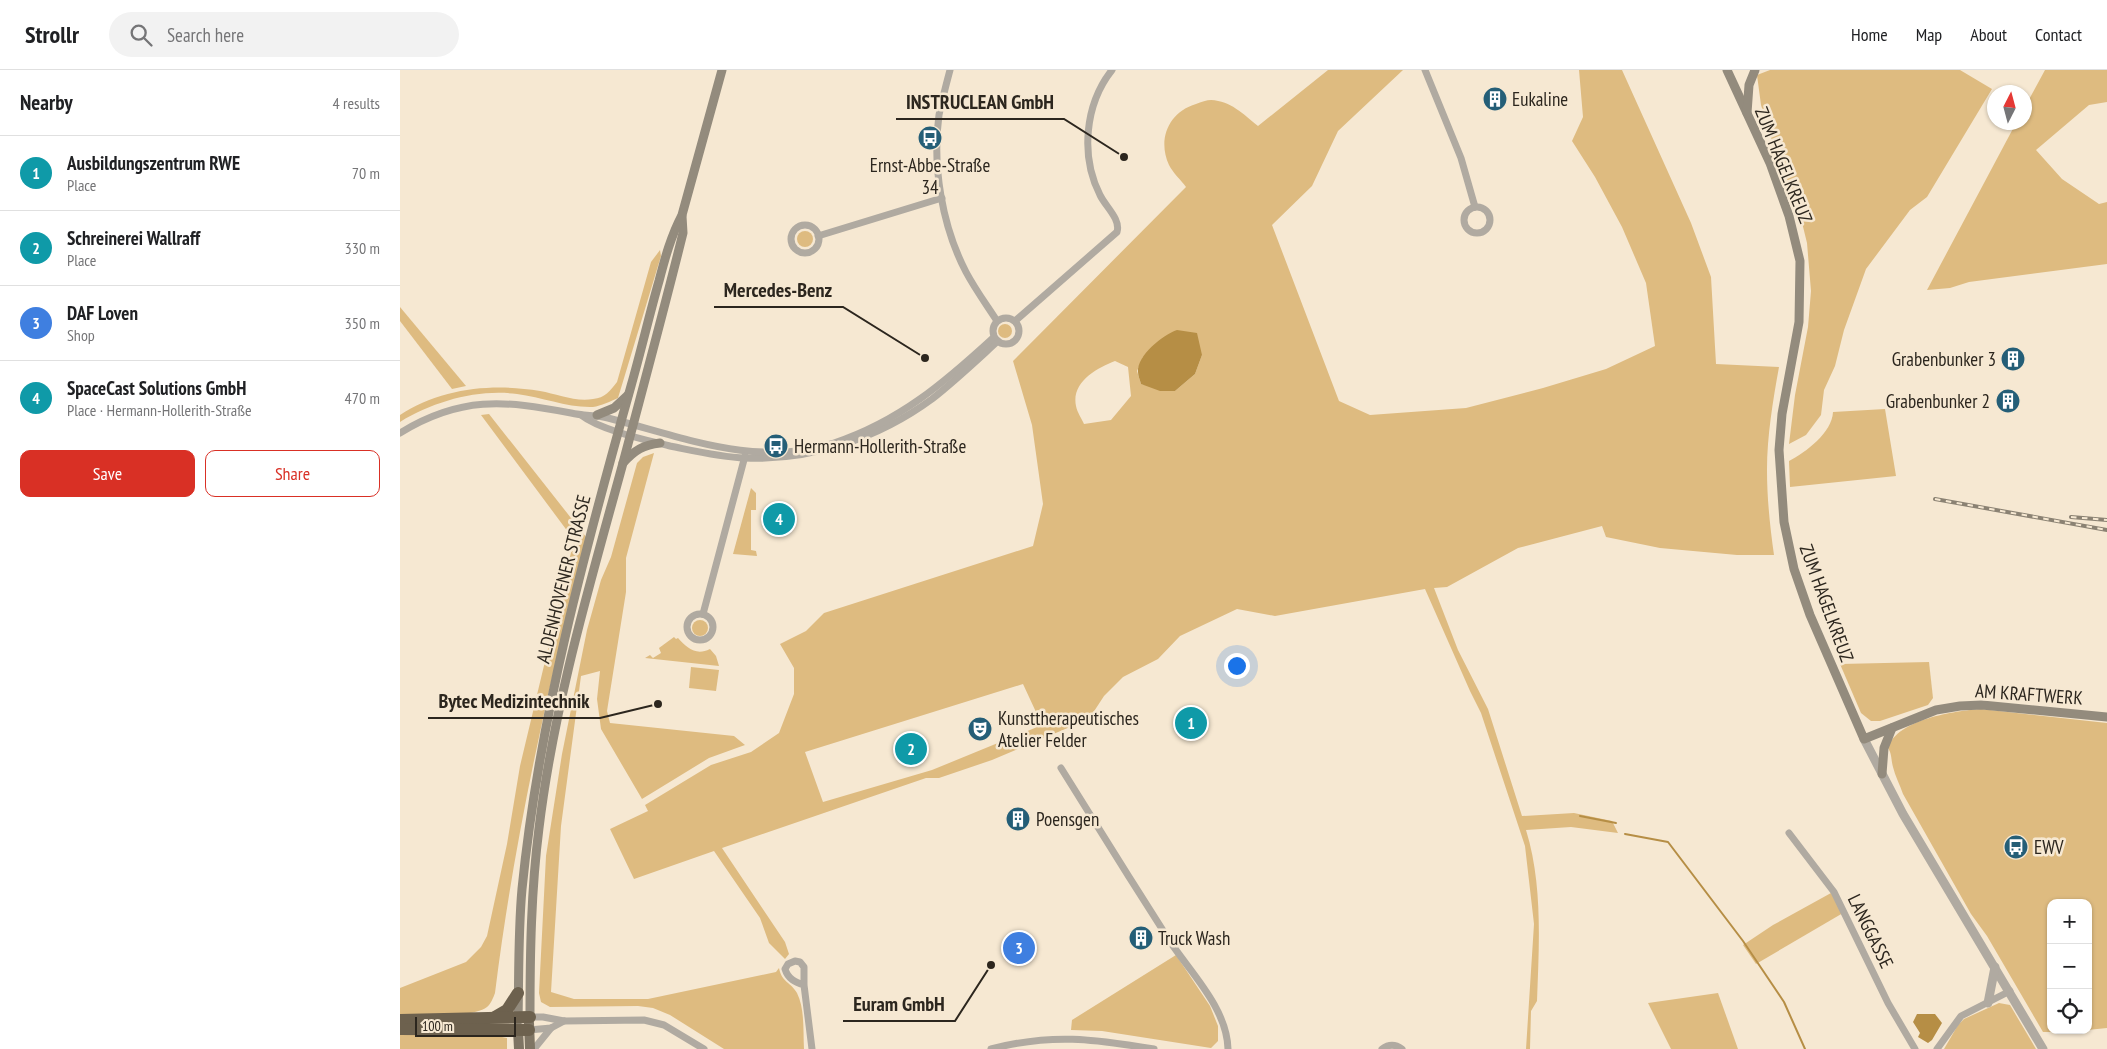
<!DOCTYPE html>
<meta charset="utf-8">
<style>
:root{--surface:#fff;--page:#f2f2f2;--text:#202124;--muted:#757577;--line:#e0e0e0;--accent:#d93025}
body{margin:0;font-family:"PT Sans Narrow",sans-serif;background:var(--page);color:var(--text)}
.controls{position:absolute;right:15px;bottom:15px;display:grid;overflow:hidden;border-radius:10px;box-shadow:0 1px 4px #0004}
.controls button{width:45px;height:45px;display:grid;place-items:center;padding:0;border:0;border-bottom:1px solid var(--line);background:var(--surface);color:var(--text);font:25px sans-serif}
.compass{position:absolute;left:1587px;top:15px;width:45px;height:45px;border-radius:50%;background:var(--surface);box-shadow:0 1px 4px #0004;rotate:6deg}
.scale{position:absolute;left:15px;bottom:12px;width:101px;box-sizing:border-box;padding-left:5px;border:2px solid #2c261e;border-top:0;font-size:14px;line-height:18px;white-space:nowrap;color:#2c261e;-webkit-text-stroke:4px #f6e8d2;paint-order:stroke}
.you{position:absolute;left:836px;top:595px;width:18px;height:18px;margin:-12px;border:4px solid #fff;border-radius:50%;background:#1a73e8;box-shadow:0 0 0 8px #1a73e833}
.badge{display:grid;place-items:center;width:32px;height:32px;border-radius:50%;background:var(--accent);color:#fff;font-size:16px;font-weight:700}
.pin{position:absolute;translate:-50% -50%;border:2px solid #fff;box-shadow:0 1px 5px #0006}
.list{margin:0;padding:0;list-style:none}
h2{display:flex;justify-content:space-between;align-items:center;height:65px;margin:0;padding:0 20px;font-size:21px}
h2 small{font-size:16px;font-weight:400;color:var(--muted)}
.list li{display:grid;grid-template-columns:32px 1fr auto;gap:15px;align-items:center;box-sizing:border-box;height:75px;padding:0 20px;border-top:1px solid var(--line)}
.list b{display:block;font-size:19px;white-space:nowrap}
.list p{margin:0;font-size:16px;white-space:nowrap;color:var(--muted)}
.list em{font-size:16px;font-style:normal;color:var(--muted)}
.actions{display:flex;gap:10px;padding:15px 20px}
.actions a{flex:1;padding:11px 0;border:1px solid var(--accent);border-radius:10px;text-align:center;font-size:18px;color:var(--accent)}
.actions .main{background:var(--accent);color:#fff}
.icon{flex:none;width:28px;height:28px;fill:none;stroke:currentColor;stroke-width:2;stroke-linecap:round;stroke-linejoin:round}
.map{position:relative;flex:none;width:1707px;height:979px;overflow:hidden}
header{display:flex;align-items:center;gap:30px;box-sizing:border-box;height:70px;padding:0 25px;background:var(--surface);border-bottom:1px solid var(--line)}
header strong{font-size:24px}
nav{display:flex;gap:28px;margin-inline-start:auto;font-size:18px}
.search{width:350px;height:45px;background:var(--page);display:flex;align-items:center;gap:12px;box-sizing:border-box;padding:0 18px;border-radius:28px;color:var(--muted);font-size:19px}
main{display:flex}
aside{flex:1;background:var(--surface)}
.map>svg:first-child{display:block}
</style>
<header>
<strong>Strollr</strong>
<div class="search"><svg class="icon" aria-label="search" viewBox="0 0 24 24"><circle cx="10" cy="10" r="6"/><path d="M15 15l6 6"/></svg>Search here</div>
<nav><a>Home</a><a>Map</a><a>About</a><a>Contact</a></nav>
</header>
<main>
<aside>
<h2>Nearby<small>4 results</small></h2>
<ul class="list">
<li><span class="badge" style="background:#0f9aa8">1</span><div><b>Ausbildungszentrum RWE</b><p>Place</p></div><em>70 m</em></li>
<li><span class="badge" style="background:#0f9aa8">2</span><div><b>Schreinerei Wallraff</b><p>Place</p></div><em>330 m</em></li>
<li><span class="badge" style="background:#3f7fe0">3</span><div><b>DAF Loven</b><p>Shop</p></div><em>350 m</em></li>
<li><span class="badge" style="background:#0f9aa8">4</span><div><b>SpaceCast Solutions GmbH</b><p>Place · Hermann-Hollerith-Straße</p></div><em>470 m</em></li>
</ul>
<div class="actions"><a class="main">Save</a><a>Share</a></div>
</aside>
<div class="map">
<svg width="1707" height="979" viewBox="0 0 1707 979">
<rect width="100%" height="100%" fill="#f6e8d2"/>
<g fill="#debb80" fill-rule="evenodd">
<path d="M928 0H1003L938 61 912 116 872 155 939 331 970 345 1066 338 1143 318 1206 299 1255 276 1246 213 1222 157 1195 107 1172 71 1183 47 1179 0H1222L1291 153 1311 207 1316 294 1379 297C1373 330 1367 366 1367 400 1367 428 1370 457 1374 485H1337L1260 478 1206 467 1202 456 1118 478 1047 517 1034 518 1058 580 1088 639 1122 746 1174 743 1212 751 1218 763 1171 757 1126 760C1143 815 1139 875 1137 931L1131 941 1130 979H1126L1134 854 1125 776 1081 643 1070 621 1025 519 875 546 837 539 780 566 758 589 723 607 704 626 689 649 592 690 539 708H526L322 778 385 872 389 884 385 889 369 873 360 848 314 781 234 809 210 759 248 741 245 735 311 695 351 682 379 663 394 624V598L380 574 406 561 424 543 633 476 643 434 632 355 613 291 786 117C781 110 773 103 769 95 757 69 769 42 796 34 801 32 807 30 811 30 831 31 843 44 858 56ZM802 285 795 304 775 321 741 314 737 301 743 287ZM715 291 728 297 731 326 711 350 684 354C682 349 677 342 676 336 671 312 697 298 715 291ZM623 614 642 655 532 700 423 732 405 682Z"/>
<path d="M1370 0H1560L1592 19 1527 127 1510 140 1466 199 1444 260 1435 296 1424 320 1421 345 1406 365 1389 374 1395 325 1408 257 1411 221 1407 173 1396 128 1378 90 1361 35 1357 5Z"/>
<path d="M1645 0H1707V32L1689 35 1636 80 1662 109 1699 134 1707 132V194L1569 212 1550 218 1527 220 1616 53 1624 52 1625 37Z"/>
<circle cx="405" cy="169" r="8"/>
<path d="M260 180 261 186 218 328C211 331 201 336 193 337 168 338 142 327 117 324 77 319 35 331 0 352V345C41 318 93 313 140 321 157 324 175 332 193 329 205 328 210 321 217 312L251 192Z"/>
<path d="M0 237 66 316 52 319 0 251Z"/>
<circle cx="605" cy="261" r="7"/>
<path d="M1485 339 1496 406 1390 417 1389 391C1406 382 1432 363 1433 342Z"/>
<path d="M89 344 186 467C148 617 114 769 95 923 93 928 91 934 87 937 73 948 20 946 0 946V918L66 892 81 877 87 866 107 774 120 696 174 470 81 345Z"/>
<path d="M254 383 226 488V522L207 641 210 653 334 666 345 675 309 688 242 729 201 659 197 629 200 601 181 606 161 756 151 922 174 929H248L376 902 379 898C382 913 391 912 397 923 405 939 403 962 404 979H324L270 945 253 938 238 936 150 937 141 932 139 923 146 786 162 684 187 560 201 510 211 487 237 393 243 387Z"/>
<path d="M351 418 356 423V440H351V480L356 481 357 486 333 484Z"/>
<circle cx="300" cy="558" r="8"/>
<path d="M274 567 276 569 278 568C287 578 296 586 310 579L316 586 319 596 245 588 250 585 253 588 261 583 259 578Z"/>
<path d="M1529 592 1533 628 1528 635 1480 651H1471L1461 643 1440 594Z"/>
<path d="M291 597 319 600 316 621 289 618Z"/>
<path d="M1581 639 1707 653V958L1668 962H1643L1587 866 1571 844 1503 724C1500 715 1495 706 1493 697 1491 690 1492 684 1488 678 1497 649 1555 641 1581 639ZM1651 833H1688V960H1651Z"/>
<path d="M1431 823 1443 843 1356 894 1343 875 1373 855Z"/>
<path d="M776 885 810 936 818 956V971L811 978 702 961 671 960 672 950Z"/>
<path d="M1318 923 1338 979H1271L1248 933Z"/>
<path d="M1599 933 1610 935 1636 979H1544L1558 955 1564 949Z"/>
<path d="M82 963 107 968V979H0V965Z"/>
</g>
<g fill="#b68e45">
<path d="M777 260 797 263 802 285 795 304 775 321H760L741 314C740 310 738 306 738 302 737 285 763 265 777 260Z"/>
<path d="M1517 944H1535L1542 953 1532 970 1528 973 1518 967 1520 963 1513 952Z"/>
</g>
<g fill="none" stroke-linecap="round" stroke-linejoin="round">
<g stroke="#b68e45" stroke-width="2">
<path d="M1180 746 1216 753"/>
<path d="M1225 764 1268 772 1343 871 1384 932 1405 979"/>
</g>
<g stroke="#b0aaa1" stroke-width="7">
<path d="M550 0C546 15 542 30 539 45 532 96 542 156 566 202 575 219 586 234 597 251"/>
<path d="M1025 0 1061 88 1075 137"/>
<circle cx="1077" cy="150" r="13"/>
<circle cx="405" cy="169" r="14"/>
<path d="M418 166 542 128"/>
<circle cx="606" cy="261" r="13"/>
<path d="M615 251 717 162C721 149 705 136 700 125 680 86 685 34 712 0"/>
<path d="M181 345C200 360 246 370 270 376 295 381 320 387 345 388 412 391 479 368 532 329 555 311 576 291 598 271"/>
<path d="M0 363C60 326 104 330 171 343 184 346 196 345 208 348 283 367 357 398 434 373 500 351 545 312 594 267"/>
<circle cx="300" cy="557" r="13"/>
<path d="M303 544 345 386"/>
<path d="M661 698C697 756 734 815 771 873 792 904 827 939 828 979"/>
<path d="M1389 763 1434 822 1488 933 1515 979"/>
<path d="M404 915C395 912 388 909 385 899L388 894 395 891 400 892 404 897V915L412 979"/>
<path d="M130 947H143L164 951 244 950 264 955 304 979"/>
<path d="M129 960 151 958 164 951"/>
<path d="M134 979 151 958"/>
<path d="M591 979C652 963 693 969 754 979"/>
<path d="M982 979C989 974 995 974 1002 979"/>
<path d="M1537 979 1561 946 1610 921"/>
</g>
<g stroke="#b0aaa1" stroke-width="9">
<path d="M1464 669 1503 744 1643 979"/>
<path d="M1588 933 1595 897"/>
</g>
<g stroke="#938b7d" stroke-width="9">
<path d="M1327 0 1370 93 1389 146 1400 191 1399 252 1382 344 1379 380 1384 452 1394 499 1410 545 1464 669 1536 640 1560 636 1582 635 1707 647"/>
<path d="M1347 43 1349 15 1355 0"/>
<path d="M197 345 214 338 228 325"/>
<path d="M223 393C235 380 243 375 260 373"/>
<path d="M1482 704 1484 678 1492 658"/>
<path d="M130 947C130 884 131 821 139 758 154 634 190 514 223 393 243 317 264 240 283 163L282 146"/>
<path d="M118 951C119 907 118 863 122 819 139 648 185 480 231 316 241 281 249 246 259 211 265 188 271 166 282 145L322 0"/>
</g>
<g stroke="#7f7564" stroke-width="10">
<path d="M129 953 130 979"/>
<path d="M118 960 119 979"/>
</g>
<g stroke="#6d614e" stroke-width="12">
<path d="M95 947 107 940 118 923"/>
<path d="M0 950 130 947"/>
<path d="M0 959 129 960"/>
</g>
<defs>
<g id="rail">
<path d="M1535 429 1707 460"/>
<path d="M1671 447 1707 450"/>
</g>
</defs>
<use href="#rail" stroke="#8b8273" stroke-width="4"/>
<use href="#rail" stroke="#f6e8d2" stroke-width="2" stroke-dasharray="5.5" stroke-linecap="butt"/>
</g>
<defs>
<symbol id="building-disc" viewBox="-11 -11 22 22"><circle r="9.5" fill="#245e77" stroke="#f6e8d2"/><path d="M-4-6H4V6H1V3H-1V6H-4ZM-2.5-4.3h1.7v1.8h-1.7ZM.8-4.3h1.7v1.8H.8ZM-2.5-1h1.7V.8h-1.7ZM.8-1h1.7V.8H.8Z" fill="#fff"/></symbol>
<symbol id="bus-disc" viewBox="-11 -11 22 22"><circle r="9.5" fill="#245e77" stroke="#f6e8d2"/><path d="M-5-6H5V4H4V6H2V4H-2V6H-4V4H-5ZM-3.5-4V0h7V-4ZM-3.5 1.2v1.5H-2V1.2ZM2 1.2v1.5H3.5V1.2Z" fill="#fff"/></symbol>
<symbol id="theatre-disc" viewBox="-11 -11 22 22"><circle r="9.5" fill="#245e77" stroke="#f6e8d2"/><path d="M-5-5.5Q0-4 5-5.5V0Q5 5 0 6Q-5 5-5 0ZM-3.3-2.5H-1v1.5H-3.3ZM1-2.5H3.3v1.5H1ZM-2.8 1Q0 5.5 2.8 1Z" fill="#fff"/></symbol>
</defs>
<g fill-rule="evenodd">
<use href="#building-disc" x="1081" y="15" width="28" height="28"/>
<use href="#bus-disc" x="516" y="54" width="28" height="28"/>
<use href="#building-disc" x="1599" y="275" width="28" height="28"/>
<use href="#building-disc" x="1594" y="317" width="28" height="28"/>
<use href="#bus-disc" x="362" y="362" width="28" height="28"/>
<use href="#theatre-disc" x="566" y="645" width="28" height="28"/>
<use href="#building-disc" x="604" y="735" width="28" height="28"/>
<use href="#bus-disc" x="1602" y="763" width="28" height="28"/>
<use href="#building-disc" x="727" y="854" width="28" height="28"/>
</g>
<g text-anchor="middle" stroke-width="5" stroke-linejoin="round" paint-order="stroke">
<g font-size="19" fill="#2c261e" stroke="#f6e8d2" text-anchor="start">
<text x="1112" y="36">Eukaline</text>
<text x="530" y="102" text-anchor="middle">Ernst-Abbe-Straße<tspan x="530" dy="22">34</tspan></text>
<text x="1596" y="296" text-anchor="end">Grabenbunker 3</text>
<text x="1590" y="338" text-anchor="end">Grabenbunker 2</text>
<text x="394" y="383">Hermann-Hollerith-Straße</text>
<text x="598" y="655">Kunsttherapeutisches<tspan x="598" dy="22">Atelier Felder</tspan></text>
<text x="636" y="756">Poensgen</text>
<text x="1634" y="784">EWV</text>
<text x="758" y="875">Truck Wash</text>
</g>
<g font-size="19" fill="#2c261e" stroke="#f6e8d2">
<text transform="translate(1384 95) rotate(68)" y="7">ZUM HAGELKREUZ</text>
<text transform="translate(163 509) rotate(-76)" y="7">ALDENHOVENER STRASSE</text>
<text transform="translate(1427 533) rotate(70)" y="7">ZUM HAGELKREUZ</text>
<text transform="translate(1629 624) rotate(4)" y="7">AM KRAFTWERK</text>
<text transform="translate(1471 861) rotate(64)" y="7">LANGGASSE</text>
</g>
</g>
<path fill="none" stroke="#2c261e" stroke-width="2" d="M724 87L664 49H496M525 288L443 237H314M258 634L200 648H28M591 895L555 951H443"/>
<g fill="#2c261e" stroke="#f6e8d2" stroke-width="2">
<circle cx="724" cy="87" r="5"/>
<circle cx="525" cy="288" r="5"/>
<circle cx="258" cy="634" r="5"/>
<circle cx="591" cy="895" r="5"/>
</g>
<g font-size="20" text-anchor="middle" font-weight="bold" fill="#2c261e" stroke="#f6e8d2" stroke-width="5" stroke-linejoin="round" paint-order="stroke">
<text x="580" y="39">INSTRUCLEAN GmbH</text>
<text x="378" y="227">Mercedes-Benz</text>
<text x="114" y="638">Bytec Medizintechnik</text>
<text x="499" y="941">Euram GmbH</text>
</g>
</svg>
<div class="controls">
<button>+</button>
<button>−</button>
<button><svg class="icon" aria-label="locate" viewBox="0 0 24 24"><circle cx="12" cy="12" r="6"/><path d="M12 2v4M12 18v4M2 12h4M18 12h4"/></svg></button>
</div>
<svg class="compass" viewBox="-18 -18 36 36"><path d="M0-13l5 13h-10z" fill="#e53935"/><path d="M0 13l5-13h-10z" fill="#757577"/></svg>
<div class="scale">100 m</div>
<div class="you"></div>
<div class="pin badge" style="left:791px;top:653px;background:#0f9aa8">1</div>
<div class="pin badge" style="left:511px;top:679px;background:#0f9aa8">2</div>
<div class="pin badge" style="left:619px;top:878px;background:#3f7fe0">3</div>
<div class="pin badge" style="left:379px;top:449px;background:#0f9aa8">4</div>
</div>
</main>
